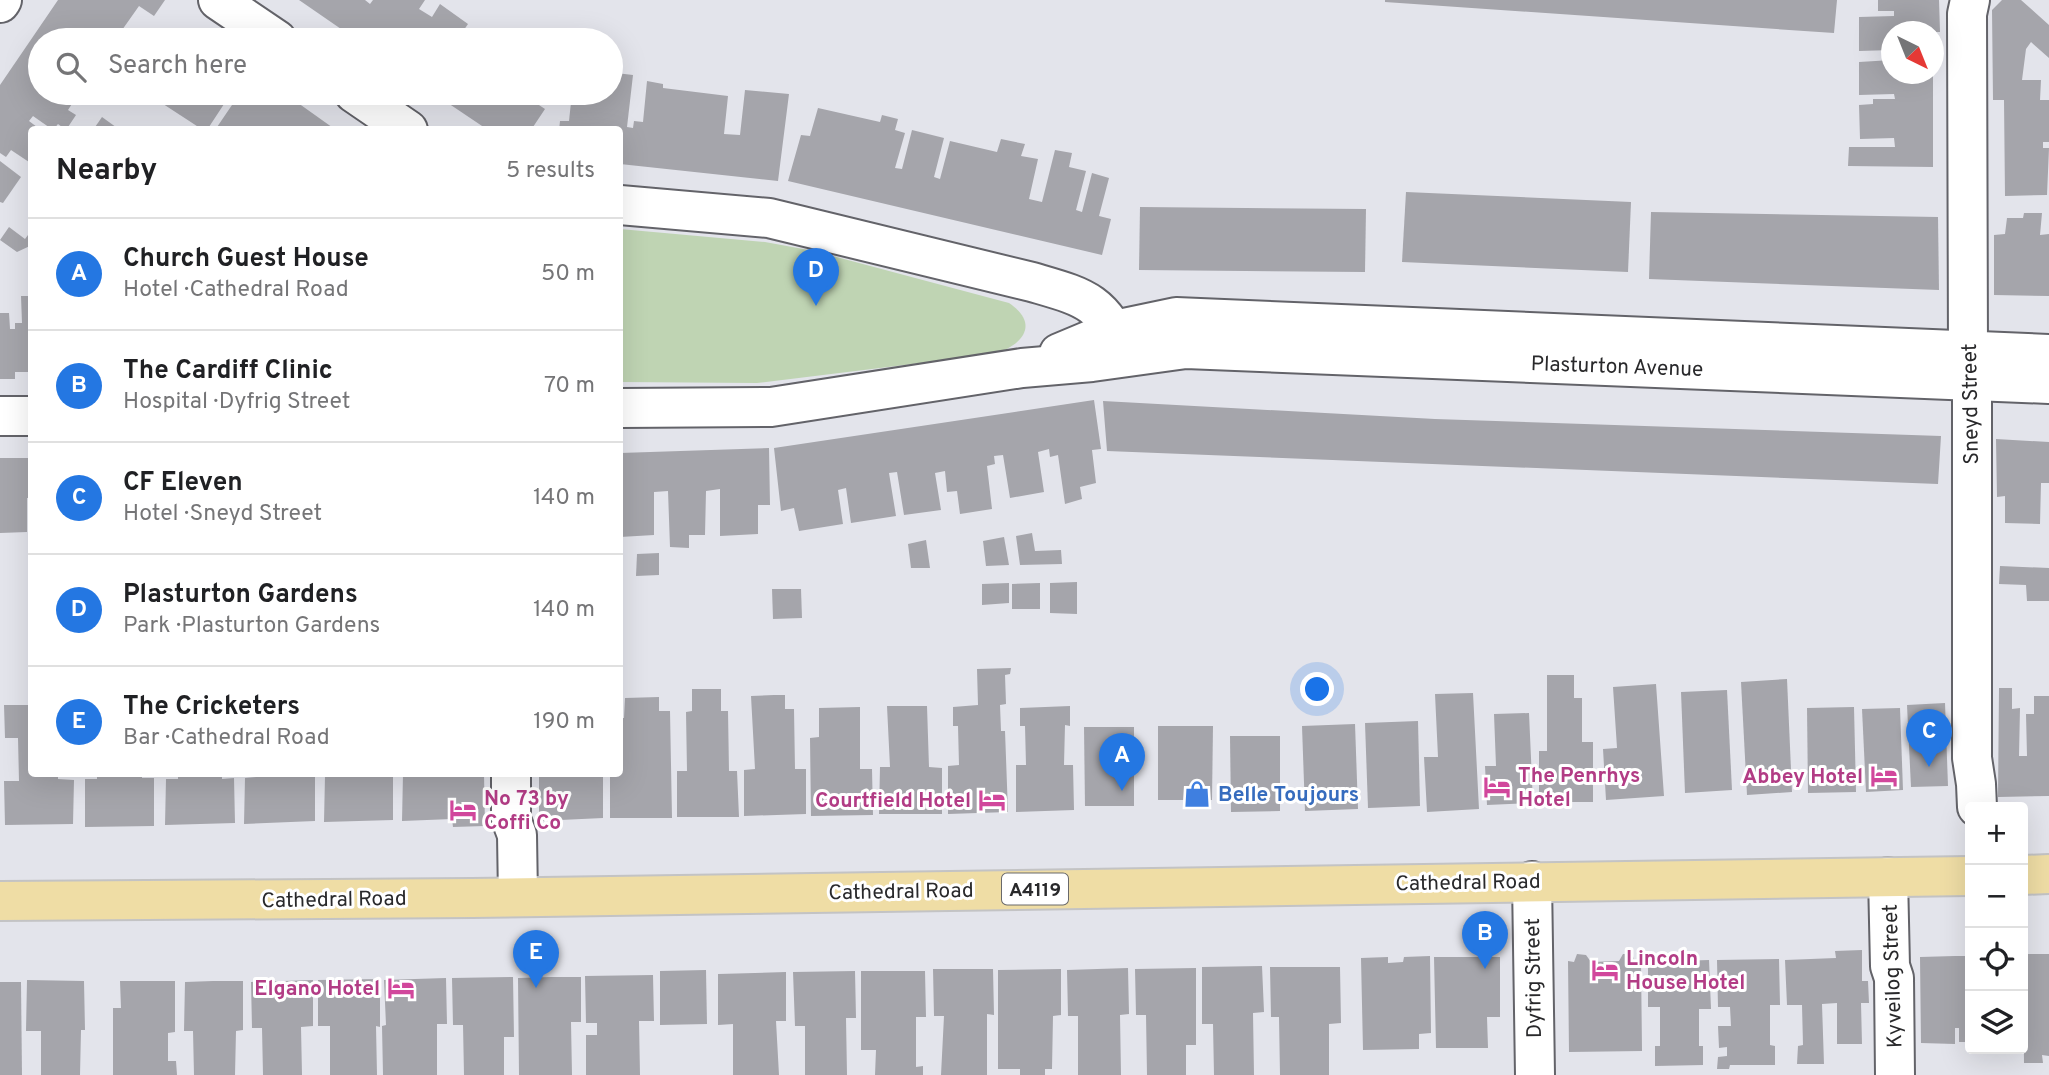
<!DOCTYPE html>
<meta charset="utf-8">
<style>
:root{--surface:#fff;--page:#f2f2f2;--text:#202124;--muted:#757577;--line:#e0e0e0;--accent:#2477e2}
body{margin:0;font-family:Overpass,sans-serif;background:var(--page);color:var(--text)}
.controls{position:absolute;right:21px;bottom:21px;display:grid;overflow:hidden;border-radius:7px;box-shadow:0 7px 28px #0002}
.controls button{width:63px;height:63px;display:grid;place-items:center;padding:0;border:0;border-bottom:2px solid var(--line);background:var(--surface);color:var(--text);font:35px sans-serif}
.compass{position:absolute;left:1881px;top:21px;width:63px;height:63px;border-radius:50%;background:var(--surface);box-shadow:0 7px 28px #0002;rotate:137deg}
.you{position:absolute;left:1318px;top:690px;width:24px;height:24px;margin:-18px;border:5px solid #fff;border-radius:50%;background:#1a73e8;box-shadow:0 0 0 10px #1a73e833}
.badge{display:grid;place-items:center;width:46px;height:46px;border-radius:50%;background:var(--accent);color:#fff;font-size:23px;font-weight:700}
.pin{position:absolute;translate:-50% -58px;filter:drop-shadow(0 2px 4px #0008)}
.pin::after{content:'';position:absolute;top:37px;width:24px;height:21px;background:inherit;clip-path:polygon(0 0,100% 0,50% 100%)}
.list{margin:0;padding:0;list-style:none}
h2{display:flex;justify-content:space-between;align-items:center;height:91px;margin:0;padding:0 28px;font-size:30px}
h2 small{font-size:23px;font-weight:400;color:var(--muted)}
.list li{display:grid;grid-template-columns:46px 1fr auto;gap:21px;align-items:center;box-sizing:border-box;height:112px;padding:0 28px;border-top:2px solid var(--line)}
.list b{display:block;font-size:26px;white-space:nowrap}
.list p{margin:0;font-size:23px;white-space:nowrap;color:var(--muted)}
.list em{font-size:23px;font-style:normal;color:var(--muted)}
.icon{flex:none;width:38px;height:38px;fill:none;stroke:currentColor;stroke-width:2;stroke-linecap:round;stroke-linejoin:round}
.map{position:relative;flex:none;width:2049px;height:1075px;overflow:hidden}
.search{position:absolute;background:var(--surface);box-shadow:0 7px 28px #0002;left:28px;top:28px;width:595px;height:77px;display:flex;align-items:center;gap:18px;box-sizing:border-box;padding:0 24px;border-radius:38px;color:var(--muted);font-size:26px}
.panel{position:absolute;background:var(--surface);box-shadow:0 7px 28px #0002;left:28px;top:126px;width:595px;height:651px;border-radius:7px}
.map>svg:first-child{display:block}
</style>
<div class="map">
<svg width="2049" height="1075" viewBox="0 0 2049 1075">
<rect width="100%" height="100%" fill="#e3e4eb"/>
<path fill="#bfd4b3" d="M620 229 765 242 814 251 1009 303C1040 324 1023 345 994 354L757 383 620 382Z"/>
<g fill="#a5a5ab">
<path d="M58 0H165L154 16 139 6 115 40H106L93 31 86 40H40V93H73L77 96 68 110 76 115 66 130 58 124 53 130 33 116 29 121 41 130H32V164L11 150 6 157 0 153V85Z"/>
<path d="M299 0H365L370 4 373 0H425L419 9 432 17 440 4 468 24 457 40H357Z"/>
<path d="M1385 0H1837L1834 33 1385 2Z"/>
<path d="M1878 0H1939L1940 32H1892V50L1859 51V17L1894 16V11H1878Z"/>
<path d="M2002 0H2021L2049 25V58L2031 42 2026 49 2022 80H2041L2040 100H2049V142H2043V148H2049L2047 195 2005 196 2004 100H1993L1992 10Z"/>
<path d="M192 30 208 40H185Z"/>
<path d="M482 32 494 40H477Z"/>
<path d="M1892 60V74H1933V167L1848 166 1849 147H1895L1894 138 1860 139 1859 105 1873 104V99H1895L1894 94 1859 95V62Z"/>
<path d="M616 73 633 75 627 127 633 128 634 121 643 122 647 81 663 84V88L728 96 724 134 740 135 745 90 789 94 778 181 620 164V130H559L560 121H569L572 93H611V89H614Z"/>
<path d="M162 93H284L336 130H215L232 105 226 101 207 130H203L157 100Z"/>
<path d="M433 93H544L536 103 545 109 531 130H488Z"/>
<path d="M818 108 880 122 882 115 898 119 895 130 905 133 895 168 902 169 912 130 944 138 934 177 940 179 950 141 997 152 1001 139 1025 144 1021 156 1038 159 1029 199 1042 202 1055 150 1072 153 1069 167 1086 171 1076 210 1082 212 1092 173 1109 178 1099 216 1111 219 1102 255 788 181 801 135 810 136Z"/>
<path d="M102 117 120 130H93Z"/>
<path d="M0 161 21 177 3 203 0 202Z"/>
<path d="M1406 192 1631 202 1628 272 1402 262Z"/>
<path d="M1140 207 1366 209 1365 272 1139 270Z"/>
<path d="M1651 212 1938 217 1939 290 1649 279Z"/>
<path d="M2024 213H2042L2040 235 2049 234V296L1994 295V235L2005 234 2007 218H2023Z"/>
<path d="M9 227 25 239 28 235 32 238V245L17 252 0 240Z"/>
<path d="M21 296H32V372H15V379H0V313H9L10 329H15V323H22Z"/>
<path d="M1094 400 1101 449 1092 450 1096 483 1080 487 1082 499 1065 504 1058 455 1050 457 1049 449 1038 452 1044 492 1010 498 1003 455 994 456 995 464 987 466 992 509 960 514 957 491 947 492 945 471 935 473 941 510 904 515 897 472 889 473 896 516 851 523 846 488 838 490 843 524 799 531 794 508 781 511 774 448Z"/>
<path d="M1103 401 1435 419 1941 436 1938 484 1107 451Z"/>
<path d="M1996 439 2049 442V483H2041L2040 524 2005 523V496L1997 497Z"/>
<path d="M769 448 770 505H758V534L720 536V489L706 491 705 535H689V548L670 547 668 491 654 492V535L620 537V453Z"/>
<path d="M0 458H32V498H27V532L0 533Z"/>
<path d="M1032 533 1035 551 1061 550 1062 564 1020 565 1016 536Z"/>
<path d="M1004 537 1009 565 986 566 983 541Z"/>
<path d="M926 540 930 568H911L908 544Z"/>
<path d="M659 553V575L636 576 637 554Z"/>
<path d="M2000 566 2049 568V601H2027L2026 585 1999 584Z"/>
<path d="M1077 582V614L1050 613V583Z"/>
<path d="M1009 583V603L982 605V584Z"/>
<path d="M1040 583V609H1012V584Z"/>
<path d="M772 589H801L802 618 773 619Z"/>
<path d="M1011 668 1010 674 1005 675 1006 704 1000 705 1001 731H1005L1008 812 948 814V766L959 765 958 726H953V707L978 705 977 669Z"/>
<path d="M1547 675H1574V698H1582V742H1593V802H1539V751H1547Z"/>
<path d="M1787 679 1792 792 1747 795 1741 682Z"/>
<path d="M1656 684 1664 796 1606 800 1603 749 1617 748 1613 687Z"/>
<path d="M1999 688H2012V709L2020 708 2019 756H2027L2026 714H2034V696H2049V796L1998 797Z"/>
<path d="M692 689H721V711H728L729 771H737L739 817H677V771H687L686 712 692 711Z"/>
<path d="M1727 690 1732 790 1685 793 1681 692Z"/>
<path d="M1473 693 1479 809 1427 812 1424 757H1438L1435 694Z"/>
<path d="M774 695H785V709H794L795 769H806V814L744 816V770L755 769 751 696Z"/>
<path d="M659 697V711H670L672 818H610V774L620 772V718H624L625 698Z"/>
<path d="M1945 703 1948 786 1911 787 1907 705Z"/>
<path d="M4 705H32V774H58V779L74 780 73 824 5 825 4 781H19L18 738H5Z"/>
<path d="M887 706H927L929 767 942 768V814H879L880 767H890Z"/>
<path d="M1070 706V726L1065 725 1064 765H1073L1074 810 1016 812V765H1026L1025 726H1020V708Z"/>
<path d="M860 707V769H872L873 815 811 816 810 738 819 737V708Z"/>
<path d="M1854 707 1856 792 1808 793 1807 708Z"/>
<path d="M1900 708 1903 790 1866 792 1862 709Z"/>
<path d="M1529 713 1533 803 1487 805 1485 766H1496L1494 714Z"/>
<path d="M1418 721 1420 806 1368 808 1365 723Z"/>
<path d="M1355 724 1358 809 1305 811 1302 726Z"/>
<path d="M1158 726H1213L1212 800H1158Z"/>
<path d="M1084 727H1134V806H1085Z"/>
<path d="M1230 736H1280V811L1231 812Z"/>
<path d="M97 774H142V778H154V826L85 827V779H97Z"/>
<path d="M178 774H222V779L234 778 235 823 165 825 166 779H178Z"/>
<path d="M256 774H315V821L244 824 245 778 256 777Z"/>
<path d="M338 774H381V776H393V820L324 822 325 776H338Z"/>
<path d="M403 774H484L485 826 453 827 452 819 402 821Z"/>
<path d="M539 774H603V818L539 821Z"/>
<path d="M1862 950V981H1868L1869 1003H1861L1862 1044H1837V1003L1822 1004 1824 1064H1797L1798 1046 1803 1045 1802 1005H1787L1785 960 1836 958 1835 951Z"/>
<path d="M1577 954 1586 955 1591 962 1619 961 1623 954H1632L1635 961H1641L1642 1051 1569 1052 1568 961 1574 962Z"/>
<path d="M2023 954H2049V1056L2042 1055 2043 1063H2024Z"/>
<path d="M1430 956 1431 1033 1419 1034V1049L1363 1050 1361 958 1388 957V963L1403 962 1404 957Z"/>
<path d="M1955 956H1970V1042H1959V1028H1955V1044L1921 1043 1920 957Z"/>
<path d="M1434 957H1500V1017H1487L1488 1048H1436Z"/>
<path d="M1779 959 1780 1005H1770V1045L1775 1046V1065H1730L1729 1069H1717L1718 1057 1727 1056V1047L1719 1048 1718 1026H1731L1730 1007H1718L1717 960Z"/>
<path d="M1709 960 1711 1009H1699V1046H1703V1065L1655 1066V1046H1660V1007H1648V962Z"/>
<path d="M1262 966 1264 1012 1253 1013 1254 1075H1214L1213 1024H1202V967Z"/>
<path d="M1270 967H1340L1341 1023 1329 1024V1075H1280L1279 1017H1271Z"/>
<path d="M1128 968 1129 1014 1120 1015 1121 1075H1078V1016H1068L1067 970Z"/>
<path d="M1196 968V1045H1186V1075H1147L1146 1015H1136L1135 969Z"/>
<path d="M933 969H993L994 1015 987 1014V1075H941L944 1016H934Z"/>
<path d="M1061 969V1015L1053 1016 1052 1069H1045V1075H1020V1069H998V970Z"/>
<path d="M706 970 707 1024 660 1025V971Z"/>
<path d="M855 971 856 1018H846L847 1075H805V1026H795L793 972Z"/>
<path d="M861 971H925L926 1017H916V1067L923 1066V1075H875L876 1050H861Z"/>
<path d="M786 972V1021H776L779 1075H733V1024L718 1025V974Z"/>
<path d="M653 975 654 1021H639L640 1075H586V1035H597V1023H586L585 976Z"/>
<path d="M513 977 514 1037H504V1075H464L463 1025H453L452 978Z"/>
<path d="M551 977H581V1022H571L572 1075H519L518 978Z"/>
<path d="M446 978 447 1024H437V1075H383L382 1026 386 1025 384 980Z"/>
<path d="M380 979V1027L376 1026 377 1075H330V1026H318V980Z"/>
<path d="M27 980 84 981 85 1030H81L80 1075H41V1031H26Z"/>
<path d="M313 980V1026L301 1027 302 1075H263L262 1028H252L251 982Z"/>
<path d="M120 981H175V1032L168 1033V1061H176L177 1075H113V1008H121Z"/>
<path d="M213 981H243V1030L236 1031 235 1075H194L193 1031H184L185 982Z"/>
<path d="M0 982H21L22 1075H0Z"/>
</g>
<g fill="none" stroke-linecap="round" stroke-linejoin="round">
<defs>
<g id="minor">
<path d="M218 0 277 40"/>
<path d="M1970 0 1967 14 1968 352 1972 380V758L1976 784 1977 807"/>
<path d="M0 3 2 0"/>
<path d="M354 93 408 130"/>
<path d="M620 205 769 218 1032 282C1083 297 1103 300 1124 353"/>
<path d="M1059 353 1114 330 1176 317 2049 354"/>
<path d="M620 408 771 407 1022 368 1092 362 1186 349 2049 384"/>
<path d="M0 416H32"/>
<path d="M511 774V819L517 835 518 897"/>
<path d="M1888 877 1890 966 1894 978 1895 1075"/>
<path d="M1532 881 1535 1075"/>
</g>
<g id="major">
<path d="M2023 875 2049 874"/>
<path d="M0 901 472 898 1970 876"/>
</g>
</defs>
<use href="#minor" stroke="#636369" stroke-width="42"/>
<use href="#major" stroke="#c3c3c4" stroke-width="42"/>
<use href="#minor" stroke="#fff" stroke-width="38"/>
<use href="#major" stroke="#efdda5" stroke-width="38"/>
</g>
<defs>
<symbol id="hotel-bare" viewBox="-9 -9 18 18"><path d="M-6-4.5h1.5V1H6V5H4.5V3h-9V5H-6ZM-4 0a1.8 1.8 0 1 1 3.6 0ZM.5 0V-2.5h3Q6-2.5 6 0Z" fill="#d1479c" stroke="#fff" stroke-width="2.5" paint-order="stroke"/></symbol>
<symbol id="shop-bare" viewBox="-9 -9 18 18"><path d="M-5-2.5h2.3a2.7 3.5 0 0 1 5.4 0H5L5.5 6h-11ZM-1.5-2.5h3a1.5 2.3 0 0 0-3 0Z" fill="#3f7fe0" stroke="#fff" stroke-width="2.5" paint-order="stroke"/></symbol>
</defs>
<g fill-rule="evenodd">
<use href="#hotel-bare" x="1865" y="757" width="38" height="38"/>
<use href="#hotel-bare" x="1478" y="768" width="38" height="38"/>
<use href="#shop-bare" x="1178" y="775" width="38" height="38"/>
<use href="#hotel-bare" x="973" y="781" width="38" height="38"/>
<use href="#hotel-bare" x="444" y="791" width="38" height="38"/>
<use href="#hotel-bare" x="1586" y="951" width="38" height="38"/>
<use href="#hotel-bare" x="382" y="969" width="38" height="38"/>
</g>
<g text-anchor="middle" stroke-width="6" stroke-linejoin="round" paint-order="stroke">
<rect fill="#fff" stroke="#69696b" stroke-width="2" x="1002" y="873.5" width="66" height="31" rx="5"/>
<g font-size="19" font-weight="bold" fill="#29292b">
<text x="1035" y="896">A4119</text>
</g>
<g font-size="21" fill="#29292b" stroke="#fff">
<text transform="translate(1617 366) rotate(2)" y="7">Plasturton Avenue</text>
<text transform="translate(1970 404) rotate(-91)" y="7">Sneyd Street</text>
<text transform="translate(1468 882) rotate(-1)" y="7">Cathedral Road</text>
<text transform="translate(901 891) rotate(-1)" y="7">Cathedral Road</text>
<text transform="translate(334 899) rotate(-1)" y="7">Cathedral Road</text>
<text transform="translate(1892 976) rotate(-92)" y="7">Kyveilog Street</text>
<text transform="translate(1533 978) rotate(-91)" y="7">Dyfrig Street</text>
</g>
<g font-size="21" font-weight="bold" fill="#b23c85" stroke="#fff" text-anchor="start">
<text x="1518" y="782">The Penrhys<tspan x="1518" dy="24">Hotel</tspan></text>
<text x="1863" y="783" text-anchor="end">Abbey Hotel</text>
<text x="484" y="805">No 73 by<tspan x="484" dy="24">Coffi Co</tspan></text>
<text x="971" y="807" text-anchor="end">Courtfield Hotel</text>
<text x="1626" y="965">Lincoln<tspan x="1626" dy="24">House Hotel</tspan></text>
<text x="380" y="995" text-anchor="end">Elgano Hotel</text>
</g>
<g font-size="21" font-weight="bold" fill="#366cbe" stroke="#fff" text-anchor="start">
<text x="1218" y="801">Belle Toujours</text>
</g>
</g>
</svg>
<div class="controls">
<button>+</button>
<button>−</button>
<button><svg class="icon" aria-label="locate" viewBox="0 0 24 24"><circle cx="12" cy="12" r="6"/><path d="M12 2v4M12 18v4M2 12h4M18 12h4"/></svg></button>
<button><svg class="icon" aria-label="layers" viewBox="0 0 24 24"><path d="M12 4l9 5-9 5-9-5zM3 14l9 5 9-5"/></svg></button>
</div>
<svg class="compass" viewBox="-18 -18 36 36"><path d="M0-13l5 13h-10z" fill="#e53935"/><path d="M0 13l5-13h-10z" fill="#757577"/></svg>
<div class="you"></div>
<div class="pin badge" style="left:1122px;top:791px">A</div>
<div class="pin badge" style="left:1485px;top:969px">B</div>
<div class="pin badge" style="left:1929px;top:767px">C</div>
<div class="pin badge" style="left:816px;top:306px">D</div>
<div class="pin badge" style="left:536px;top:988px">E</div>
<div class="search"><svg class="icon" aria-label="search" viewBox="0 0 24 24"><circle cx="10" cy="10" r="6"/><path d="M15 15l6 6"/></svg>Search here</div>
<section class="panel">
<h2>Nearby<small>5 results</small></h2>
<ul class="list">
<li><span class="badge">A</span><div><b>Church Guest House</b><p>Hotel · Cathedral Road</p></div><em>50 m</em></li>
<li><span class="badge">B</span><div><b>The Cardiff Clinic</b><p>Hospital · Dyfrig Street</p></div><em>70 m</em></li>
<li><span class="badge">C</span><div><b>CF Eleven</b><p>Hotel · Sneyd Street</p></div><em>140 m</em></li>
<li><span class="badge">D</span><div><b>Plasturton Gardens</b><p>Park · Plasturton Gardens</p></div><em>140 m</em></li>
<li><span class="badge">E</span><div><b>The Cricketers</b><p>Bar · Cathedral Road</p></div><em>190 m</em></li>
</ul>
</section>
</div>
